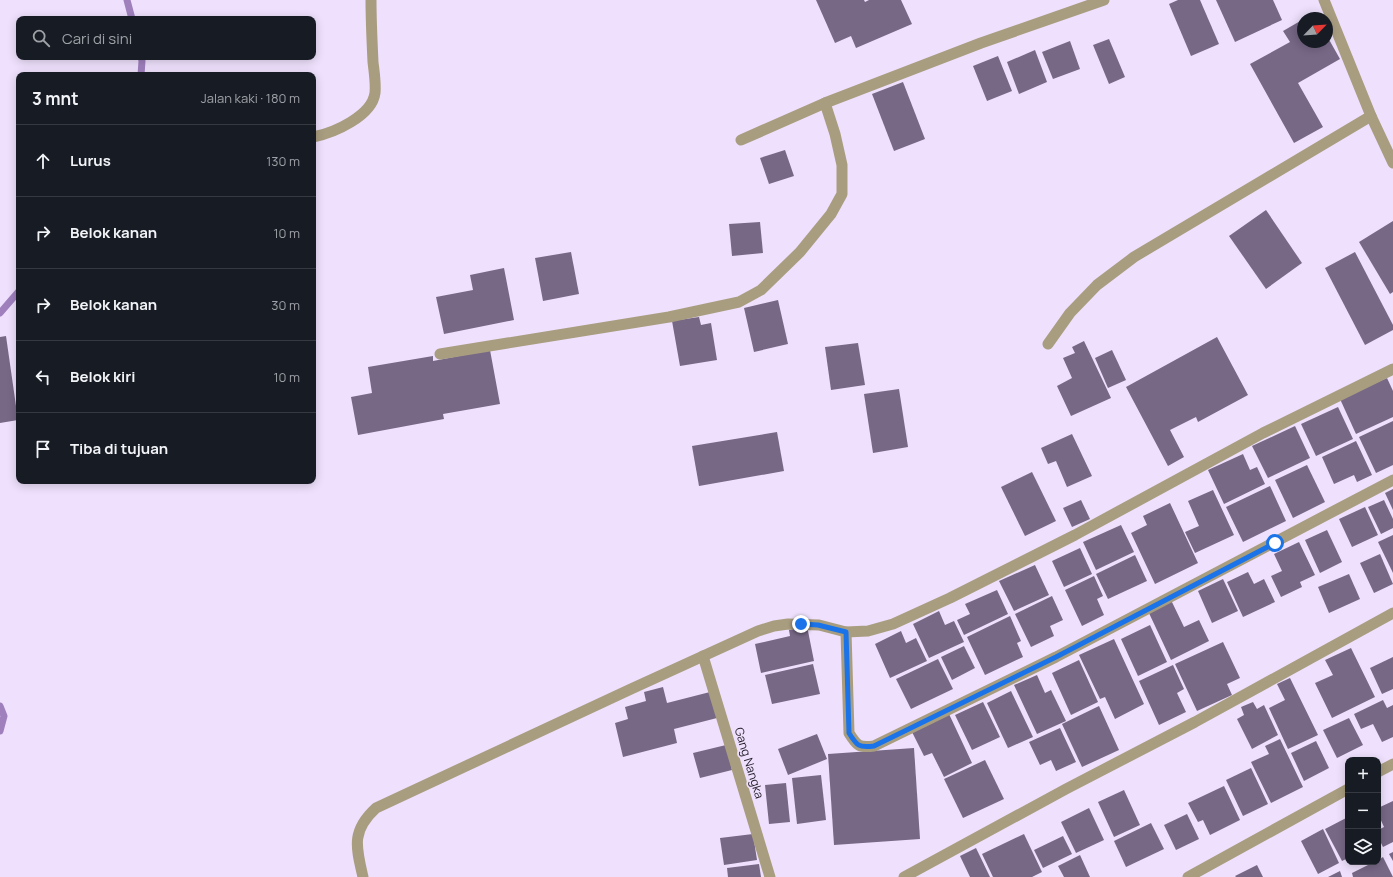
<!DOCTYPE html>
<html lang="id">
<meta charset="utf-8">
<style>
:root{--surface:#171b24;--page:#20242c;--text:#f1f3f6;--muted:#9ea1a6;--line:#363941}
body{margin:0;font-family:Manrope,sans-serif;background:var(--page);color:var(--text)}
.controls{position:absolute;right:12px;bottom:12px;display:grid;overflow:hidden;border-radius:8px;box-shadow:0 2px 10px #0003}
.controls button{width:36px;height:36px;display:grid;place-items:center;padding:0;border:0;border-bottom:1px solid var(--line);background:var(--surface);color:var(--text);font:20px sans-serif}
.compass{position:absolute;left:1297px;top:12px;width:36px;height:36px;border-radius:50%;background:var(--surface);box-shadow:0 2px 10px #0003;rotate:65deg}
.stop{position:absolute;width:12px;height:12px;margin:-9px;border:3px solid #1a73e8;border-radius:50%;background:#fff}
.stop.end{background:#1a73e8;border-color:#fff;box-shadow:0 1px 4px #0008}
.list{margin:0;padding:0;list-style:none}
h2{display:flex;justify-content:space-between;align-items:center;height:52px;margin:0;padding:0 16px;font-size:17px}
h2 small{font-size:13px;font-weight:400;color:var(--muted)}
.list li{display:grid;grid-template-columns:26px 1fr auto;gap:12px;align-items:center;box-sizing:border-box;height:72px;padding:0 16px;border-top:1px solid var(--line)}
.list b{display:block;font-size:15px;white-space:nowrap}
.list em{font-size:13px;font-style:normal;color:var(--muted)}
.icon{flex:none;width:22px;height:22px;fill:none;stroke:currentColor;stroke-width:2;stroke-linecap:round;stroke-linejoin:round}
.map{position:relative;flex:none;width:1393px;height:877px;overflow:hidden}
.search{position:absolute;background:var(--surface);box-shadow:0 2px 10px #0003;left:16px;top:16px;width:300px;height:44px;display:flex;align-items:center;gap:10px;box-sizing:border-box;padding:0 14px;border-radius:8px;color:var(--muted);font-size:15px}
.panel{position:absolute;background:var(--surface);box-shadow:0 2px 10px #0003;left:16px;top:72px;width:300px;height:412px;border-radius:8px}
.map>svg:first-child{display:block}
</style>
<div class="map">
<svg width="1393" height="877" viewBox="0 0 1393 877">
<rect width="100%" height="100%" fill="#efe1fd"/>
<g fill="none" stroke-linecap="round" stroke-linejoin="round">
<g stroke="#9f80bd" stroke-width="7">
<path d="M127 0 132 19"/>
<path d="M141 75 142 61 141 57"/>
<path d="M0 313 19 291"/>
<path d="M0 706 4 716 0 731"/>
</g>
</g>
<g fill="#776886">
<path d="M816 0H864L865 2 869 0H901L912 24 856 48 851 36 835 43Z"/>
<path d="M1178 0H1200L1219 44 1191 56 1169 4Z"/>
<path d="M1216 0H1273L1282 20 1235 42Z"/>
<path d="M1302 20 1303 42H1327V36L1340 59 1298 83 1323 127 1294 143 1250 64 1290 42 1283 31Z"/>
<path d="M1109 39 1125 77 1109 84 1093 45Z"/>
<path d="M1070 41 1080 69 1053 79 1042 52Z"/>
<path d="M1035 50 1047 82 1019 94 1007 62Z"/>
<path d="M998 56 1012 91 987 101 973 66Z"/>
<path d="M903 82 925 139 894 151 872 94Z"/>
<path d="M785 150 794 176 769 184 760 158Z"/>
<path d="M1266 210 1302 263 1266 289 1229 236Z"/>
<path d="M1393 221V292L1390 294 1359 242Z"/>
<path d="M760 222 763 253 732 256 729 224Z"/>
<path d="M571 252 579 294 543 301 535 258Z"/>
<path d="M1355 252 1393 325V330L1365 345 1325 268Z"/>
<path d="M504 268 514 320 444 334 436 297 473 290 470 275Z"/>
<path d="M778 300 788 344 754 352 744 308Z"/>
<path d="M699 317 701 325 711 323 717 360 680 366 672 321Z"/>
<path d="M6 336 18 420 0 423V337Z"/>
<path d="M1217 337 1248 395 1198 422 1196 417 1170 430 1184 457 1168 466 1126 387Z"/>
<path d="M1084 341 1111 398 1071 416 1057 386 1072 378 1063 358 1075 353 1072 347Z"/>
<path d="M858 343 865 385 831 390 825 347Z"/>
<path d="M490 350 500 404 443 414 444 419 358 435 351 397 372 393 368 367 433 356V361Z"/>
<path d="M1112 350 1126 380 1108 388 1095 358Z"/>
<path d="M1387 378 1393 391V417L1356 434 1340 399Z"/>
<path d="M899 389 908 447 873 453 864 394Z"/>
<path d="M1338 407 1353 439 1316 456 1301 424Z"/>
<path d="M1393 421V465L1376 473 1359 437Z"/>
<path d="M1295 426 1310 458 1268 478 1252 446Z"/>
<path d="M777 432 784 471 699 486 692 446Z"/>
<path d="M1072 434 1092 476 1067 487 1056 461 1048 464 1041 448Z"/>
<path d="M1356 441 1372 475 1357 482 1354 475 1334 484 1322 457Z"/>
<path d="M1243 454 1250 470 1257 467 1265 484 1224 504 1208 470Z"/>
<path d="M1307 465 1325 502 1293 518 1275 480Z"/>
<path d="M1032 472 1056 521 1025 536 1001 487Z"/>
<path d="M1270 486 1286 521 1243 542 1226 507Z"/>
<path d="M1393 489V510L1385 493Z"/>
<path d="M1213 490 1234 535 1195 553 1185 532 1199 526 1188 501Z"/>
<path d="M1081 500 1090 519 1072 527 1063 508Z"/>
<path d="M1384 500 1393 519V528L1381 534 1368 507Z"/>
<path d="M1170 503 1198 563 1155 584 1131 533 1147 525 1143 516Z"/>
<path d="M1365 507 1378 535 1352 547 1339 519Z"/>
<path d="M1121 525 1134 552 1096 570 1083 542Z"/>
<path d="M1327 530 1342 562 1320 573 1305 540Z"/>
<path d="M1393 535V573L1378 542Z"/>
<path d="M1299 542 1315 575 1300 582 1302 587 1281 597 1271 576 1282 571 1274 554Z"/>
<path d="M1080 548 1092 574 1064 587 1052 561Z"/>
<path d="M1380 554 1393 584 1374 593 1360 563Z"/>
<path d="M1135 555 1147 581 1108 599 1096 574Z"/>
<path d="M1035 565 1049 595 1014 611 999 581Z"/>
<path d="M1248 572 1254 584 1264 579 1275 602 1243 617 1227 582Z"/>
<path d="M1349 574 1360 599 1329 613 1318 587Z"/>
<path d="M1094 576 1103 596 1097 599 1104 615 1082 626 1065 590Z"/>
<path d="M1223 579 1238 611 1212 623 1198 591Z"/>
<path d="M997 590 1008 614 964 635 957 620 970 614 965 604Z"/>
<path d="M1052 596 1063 620 1050 626 1054 636 1031 647 1015 614Z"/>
<path d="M1171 600 1184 627 1199 620 1209 641 1171 660 1148 611Z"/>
<path d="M939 611 945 625 954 621 964 642 929 658 913 624Z"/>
<path d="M1010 616 1021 641 1017 643 1023 657 985 675 967 637Z"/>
<path d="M1150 625 1167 662 1138 676 1121 639Z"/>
<path d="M807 626 814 661 761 673 755 644 790 636 789 630Z"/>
<path d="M901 631 906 643 916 638 927 661 890 678 875 644Z"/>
<path d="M1114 639 1144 704 1115 719 1105 697 1100 699 1079 655Z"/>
<path d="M1223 642 1240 678 1227 684 1232 695 1197 711 1175 664Z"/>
<path d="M964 646 975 668 952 680 941 657Z"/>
<path d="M1351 648 1375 697 1332 718 1315 683 1333 675 1325 660Z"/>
<path d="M1393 657V689L1382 694 1370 668Z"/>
<path d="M938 659 953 689 911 709 896 679Z"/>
<path d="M1079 660 1098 702 1071 715 1052 673Z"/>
<path d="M813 664 820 694 772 704 765 675Z"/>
<path d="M1173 665 1184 689 1177 693 1186 712 1159 725 1139 681Z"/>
<path d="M1037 675 1045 693 1051 690 1066 721 1037 734 1014 685Z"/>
<path d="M1290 678 1318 735 1288 749 1269 708 1285 700 1277 684Z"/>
<path d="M663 687 667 703 710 692 717 718 674 729 677 743 623 757 615 723 628 719 625 707 646 701 644 692Z"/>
<path d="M1011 691 1033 737 1008 748 987 703Z"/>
<path d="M1383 700 1387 708 1393 705V737L1382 742 1373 724 1361 729 1354 714Z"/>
<path d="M983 702 1000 737 972 750 955 715Z"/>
<path d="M1253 702 1257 709 1264 705 1278 735 1252 749 1237 719 1244 715 1241 707Z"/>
<path d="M1099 706 1119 750 1082 767 1062 724Z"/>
<path d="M949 714 972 763 944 777 932 753 924 756 912 732Z"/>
<path d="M1349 718 1363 745 1337 758 1323 730Z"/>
<path d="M1060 728 1076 762 1056 771 1051 760 1040 765 1029 742Z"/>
<path d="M817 734 827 759 788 775 778 749Z"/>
<path d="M1280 739 1303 787 1271 803 1251 762 1269 754 1265 746Z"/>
<path d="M1316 741 1329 768 1304 781 1291 753Z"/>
<path d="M726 745 732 770 700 778 693 753Z"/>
<path d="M914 748 920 839 834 845 828 754Z"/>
<path d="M985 760 1004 799 963 818 944 779Z"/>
<path d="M1251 768 1268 804 1243 816 1226 780Z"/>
<path d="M821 775 826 820 797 824 792 778Z"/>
<path d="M786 783 790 822 769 824 765 785Z"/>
<path d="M1224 786 1240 820 1210 835 1203 820 1198 822 1188 803Z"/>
<path d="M1124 790 1140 825 1114 837 1098 802Z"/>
<path d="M1393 801V842L1383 847 1378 837V830L1384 827 1378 814V808Z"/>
<path d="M1089 808 1104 840 1076 853 1061 822Z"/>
<path d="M1187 814 1199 839 1176 850 1164 825Z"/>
<path d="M1348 817V858L1342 861 1325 829Z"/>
<path d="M1151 823 1164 849 1126 867 1114 841Z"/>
<path d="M1323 829 1339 863 1318 874 1301 841Z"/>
<path d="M753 834 757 860 724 865 720 838Z"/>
<path d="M1024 834 1042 872 1032 877H993L982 854Z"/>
<path d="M1063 836 1072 854 1043 868 1034 850Z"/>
<path d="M976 848 990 877H970L960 856Z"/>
<path d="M1393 852V861L1389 854Z"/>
<path d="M1080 855 1090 877H1064L1058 866Z"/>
<path d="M1383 857 1393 877H1353L1352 873 1374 862H1378V860Z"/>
<path d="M759 864 761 877H728L727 868Z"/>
<path d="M1257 865 1263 877H1236L1235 876Z"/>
<path d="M1340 871 1342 877H1328Z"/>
</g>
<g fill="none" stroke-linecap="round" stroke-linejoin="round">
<g stroke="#a99d80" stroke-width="11">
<path d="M1324 0 1371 116 1393 163"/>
<path d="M313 137C334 133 372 116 375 93 376 83 374 71 373 62 372 41 371 21 371 0"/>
<path d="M741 140 825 103 981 43 1104 0"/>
<path d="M1048 344 1070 313 1097 285 1134 257 1371 116"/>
<path d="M440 354 669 317 739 302 761 290 800 252 831 214 842 194V165L835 134 825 103"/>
<path d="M846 632 849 733C857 746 859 748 874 746L1056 657 1393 480"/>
<path d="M703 656 770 877"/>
<path d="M1378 772 1393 764"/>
<path d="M363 877C356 847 351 831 376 808L631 689 758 631 774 626 788 624 819 625 846 632 868 631 893 624 950 598 1075 535 1263 433 1393 369"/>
<path d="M904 877 1066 789 1195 722 1393 613"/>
<path d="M1188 877 1348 789"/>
</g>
</g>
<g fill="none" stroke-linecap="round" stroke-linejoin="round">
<path stroke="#1a73e8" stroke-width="5" d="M801 624 818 625 846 632 849 733C857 746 859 748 874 746L1056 657 1275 543"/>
</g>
<g text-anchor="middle" stroke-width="3.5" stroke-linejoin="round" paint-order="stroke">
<g font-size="12" fill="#221c28" stroke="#efe1fd">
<text transform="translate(749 763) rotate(73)" y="4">Gang Nangka</text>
</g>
</g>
</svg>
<div class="controls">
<button>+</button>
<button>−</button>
<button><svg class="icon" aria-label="layers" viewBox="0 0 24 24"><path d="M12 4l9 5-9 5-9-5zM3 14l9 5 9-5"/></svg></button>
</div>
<svg class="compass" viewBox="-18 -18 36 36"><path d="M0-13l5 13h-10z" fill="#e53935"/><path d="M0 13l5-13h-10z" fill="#9ea1a6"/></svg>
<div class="stop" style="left:1275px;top:543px"></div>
<div class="stop end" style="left:801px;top:624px"></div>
<div class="search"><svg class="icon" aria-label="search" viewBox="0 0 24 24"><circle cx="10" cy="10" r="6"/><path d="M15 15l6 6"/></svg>Cari di sini</div>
<section class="panel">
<h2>3 mnt<small>Jalan kaki · 180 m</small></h2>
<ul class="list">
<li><svg class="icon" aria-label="ahead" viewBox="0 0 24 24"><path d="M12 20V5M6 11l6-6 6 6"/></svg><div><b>Lurus</b></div><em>130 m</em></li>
<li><svg class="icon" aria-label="right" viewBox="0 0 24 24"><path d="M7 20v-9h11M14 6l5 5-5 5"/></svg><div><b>Belok kanan</b></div><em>10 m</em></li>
<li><svg class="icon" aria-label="right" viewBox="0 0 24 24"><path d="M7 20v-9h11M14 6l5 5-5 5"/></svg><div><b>Belok kanan</b></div><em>30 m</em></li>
<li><svg class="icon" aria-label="left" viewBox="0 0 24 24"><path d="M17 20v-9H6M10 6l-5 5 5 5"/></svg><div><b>Belok kiri</b></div><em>10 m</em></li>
<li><svg class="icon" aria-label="arrive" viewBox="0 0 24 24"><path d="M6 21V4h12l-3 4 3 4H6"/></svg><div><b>Tiba di tujuan</b></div></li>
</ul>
</section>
</div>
